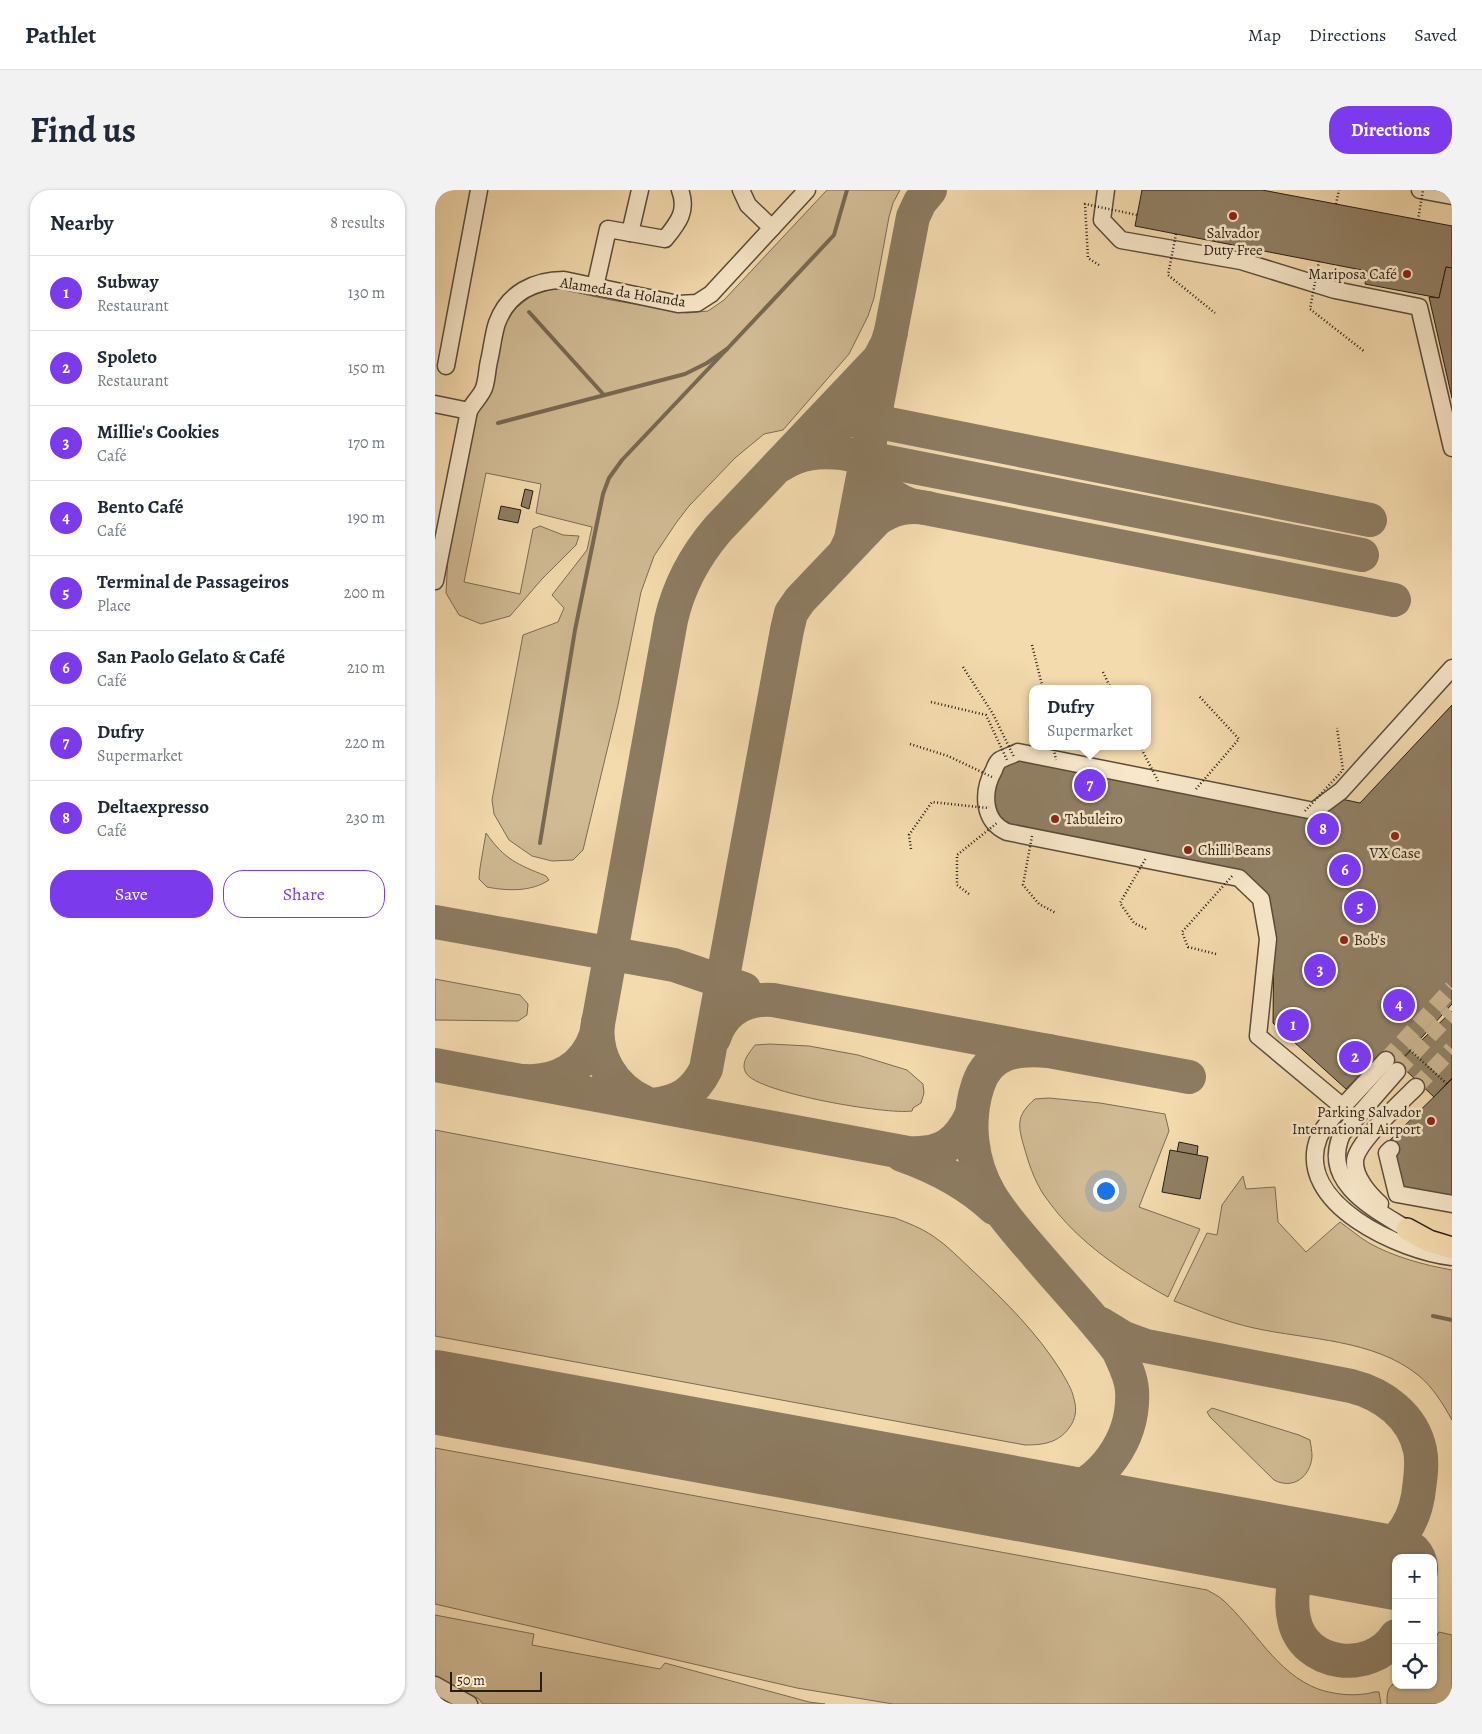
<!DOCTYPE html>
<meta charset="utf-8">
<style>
:root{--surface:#fff;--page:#f2f2f3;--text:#1f2937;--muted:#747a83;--line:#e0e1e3;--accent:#7c3aed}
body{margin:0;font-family:Alegreya,serif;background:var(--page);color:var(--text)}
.controls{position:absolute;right:15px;bottom:15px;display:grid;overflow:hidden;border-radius:10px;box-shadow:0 1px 4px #0004}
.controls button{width:45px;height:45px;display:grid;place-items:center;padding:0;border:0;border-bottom:1px solid var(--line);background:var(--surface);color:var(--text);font:25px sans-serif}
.scale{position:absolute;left:15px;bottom:12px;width:92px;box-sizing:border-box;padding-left:5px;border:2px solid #261d15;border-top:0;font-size:14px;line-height:18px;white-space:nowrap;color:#261d15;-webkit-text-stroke:4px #f8e8ca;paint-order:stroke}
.you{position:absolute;left:670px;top:1000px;width:18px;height:18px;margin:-12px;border:4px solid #fff;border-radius:50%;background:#1a73e8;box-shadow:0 0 0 8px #1a73e833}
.badge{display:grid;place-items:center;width:32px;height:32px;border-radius:50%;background:var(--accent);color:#fff;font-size:16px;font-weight:700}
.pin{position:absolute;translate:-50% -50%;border:2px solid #fff;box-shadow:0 1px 5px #0006}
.popup{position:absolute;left:594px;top:495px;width:122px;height:65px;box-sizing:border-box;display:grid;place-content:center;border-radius:10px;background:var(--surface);filter:drop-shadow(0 1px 4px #0005);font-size:16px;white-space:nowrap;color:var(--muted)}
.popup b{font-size:19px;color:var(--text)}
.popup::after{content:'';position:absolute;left:50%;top:100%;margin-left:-10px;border:10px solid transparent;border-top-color:var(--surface)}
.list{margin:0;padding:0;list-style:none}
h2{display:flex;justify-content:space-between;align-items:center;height:65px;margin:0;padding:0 20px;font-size:21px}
h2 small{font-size:16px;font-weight:400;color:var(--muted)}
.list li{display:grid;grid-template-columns:32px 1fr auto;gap:15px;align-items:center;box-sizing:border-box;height:75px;padding:0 20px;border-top:1px solid var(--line)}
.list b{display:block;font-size:19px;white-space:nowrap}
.list p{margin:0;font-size:16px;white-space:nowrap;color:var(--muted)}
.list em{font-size:16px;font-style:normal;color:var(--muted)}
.actions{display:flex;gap:10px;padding:15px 20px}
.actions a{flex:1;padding:11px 0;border:1px solid var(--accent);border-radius:20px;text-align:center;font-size:18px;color:var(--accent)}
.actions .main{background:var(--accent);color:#fff}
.icon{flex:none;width:28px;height:28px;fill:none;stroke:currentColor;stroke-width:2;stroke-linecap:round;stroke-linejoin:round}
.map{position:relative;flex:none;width:1017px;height:1514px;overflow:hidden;border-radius:20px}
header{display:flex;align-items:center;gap:30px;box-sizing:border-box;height:70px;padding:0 25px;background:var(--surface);border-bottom:1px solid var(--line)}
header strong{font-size:24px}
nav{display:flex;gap:28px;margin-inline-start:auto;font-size:18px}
.intro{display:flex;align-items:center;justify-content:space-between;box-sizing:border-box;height:120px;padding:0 30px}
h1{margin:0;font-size:35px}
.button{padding:12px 22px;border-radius:20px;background:var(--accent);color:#fff;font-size:18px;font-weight:700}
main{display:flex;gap:30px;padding:0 30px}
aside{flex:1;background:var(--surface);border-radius:20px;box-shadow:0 1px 4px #0004}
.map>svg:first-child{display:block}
</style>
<header>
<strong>Pathlet</strong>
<nav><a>Map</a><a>Directions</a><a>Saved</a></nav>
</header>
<div class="intro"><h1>Find us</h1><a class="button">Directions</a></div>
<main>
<aside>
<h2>Nearby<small>8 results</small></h2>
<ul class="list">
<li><span class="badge">1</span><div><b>Subway</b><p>Restaurant</p></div><em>130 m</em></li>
<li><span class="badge">2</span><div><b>Spoleto</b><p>Restaurant</p></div><em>150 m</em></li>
<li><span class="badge">3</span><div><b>Millie's Cookies</b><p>Café</p></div><em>170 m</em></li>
<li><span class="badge">4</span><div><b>Bento Café</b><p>Café</p></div><em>190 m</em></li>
<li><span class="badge">5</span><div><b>Terminal de Passageiros</b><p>Place</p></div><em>200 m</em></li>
<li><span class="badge">6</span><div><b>San Paolo Gelato &amp; Café</b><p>Café</p></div><em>210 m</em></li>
<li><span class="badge">7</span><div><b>Dufry</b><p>Supermarket</p></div><em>220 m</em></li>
<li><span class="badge">8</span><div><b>Deltaexpresso</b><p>Café</p></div><em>230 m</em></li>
</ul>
<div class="actions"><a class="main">Save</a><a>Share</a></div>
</aside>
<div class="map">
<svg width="1017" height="1514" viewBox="0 0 1017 1514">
<rect width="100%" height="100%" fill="#f4dbae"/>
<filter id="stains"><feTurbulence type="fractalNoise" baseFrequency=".004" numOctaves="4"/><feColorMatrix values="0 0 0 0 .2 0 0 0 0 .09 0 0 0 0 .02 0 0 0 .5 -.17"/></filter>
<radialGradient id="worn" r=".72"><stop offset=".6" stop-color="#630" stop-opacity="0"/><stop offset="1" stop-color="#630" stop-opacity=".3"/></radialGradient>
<g fill="#d1bb94" stroke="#7c6c54">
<path d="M392 0H465L458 13 454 27 439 108 433 126 414 164 348 240 329 244 300 268 254 316 241 333 219 366 206 402 183 515 148 660 138 670 117 671 97 666 74 650 59 624 57 610 88 445 123 432 129 418 117 405 152 360 157 337 101 323 106 294 51 283 29 392 85 404 98 339 105 336 128 345 144 346 141 355 107 389 75 426 46 434 24 425 11 403 13 365 37 242 67 140 76 122 96 106 120 98 176 110 252 123 273 121 289 110Z"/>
<path d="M51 643C70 670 82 674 111 686L114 690C96 702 72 701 52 697L44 689 45 678Z"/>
<path d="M0 789 85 805 93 814 92 825 83 831 0 830Z"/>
<path d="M335 854 374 856 423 865 472 880 488 894 489 903 486 913 478 918 477 921C453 925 322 903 311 883 305 873 314 863 320 855Z"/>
<path d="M614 908 665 913 730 924 734 941 704 1017 765 1039 733 1107C689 1083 644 1053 614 1012 602 997 595 978 590 960 583 937 580 926 600 909Z"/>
<path d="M0 940 460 1028C473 1033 486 1038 498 1046 513 1056 525 1069 538 1081 571 1112 602 1143 626 1181 631 1190 637 1199 639 1209 642 1219 641 1229 634 1238 623 1253 608 1255 590 1255L0 1146Z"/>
<path d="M808 986 811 999 840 997 843 1032 871 1062 905 1032C915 1039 924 1047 934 1053 959 1067 989 1075 1017 1080V1230C1008 1214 998 1197 983 1185 938 1149 873 1150 819 1138 791 1132 765 1121 739 1111L772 1043 782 1045 787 1015Z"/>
<path d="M777 1218 864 1245 875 1250C876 1256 877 1261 877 1267 875 1287 858 1300 839 1290L775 1227 772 1222Z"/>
<path d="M0 1258 772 1400C777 1403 784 1406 788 1410 820 1439 841 1483 883 1499 898 1504 914 1506 929 1504 935 1504 938 1501 944 1502L946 1514H458L362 1498 0 1414Z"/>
<path d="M0 1425 99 1444 97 1455 225 1479 230 1473 374 1512 390 1514H48L44 1509 0 1486Z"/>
<path d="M1004 1442 1017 1445V1514H952C952 1504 952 1497 961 1492V1495H998V1452Z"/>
</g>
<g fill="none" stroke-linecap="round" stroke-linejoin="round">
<g stroke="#786852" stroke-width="4">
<path d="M94 122 169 205"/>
<path d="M63 233 250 184 272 173 292 159 399 45 412 0"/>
<path d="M105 653 140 440 168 304 174 288 187 270 292 159"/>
<path d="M998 1126 1017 1130"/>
</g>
<g stroke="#8d7c62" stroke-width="34">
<path d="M376 244C397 232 415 228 439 231L935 330"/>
<path d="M435 254C434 285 446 304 475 315L959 410"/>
<path d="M346 275C365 262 385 261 407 263L927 365"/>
<path d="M411 360 416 349 478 27 485 12 495 0"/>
<path d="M0 732 239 775 309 799"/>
<path d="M163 832C159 867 178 898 209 912"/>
<path d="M279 848C288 821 310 808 338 810L754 887"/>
<path d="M0 875 473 963C506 965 523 954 537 924"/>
<path d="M89 891C122 893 150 878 161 845L236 430C244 395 259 367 283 339L444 169 452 154 456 142"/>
<path d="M217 915C244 912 259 903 271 879L352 440 356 423 365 410 441 330C457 318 473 315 493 318"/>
<path d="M467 965C501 977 532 993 559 1018"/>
<path d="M666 1134 689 1148 711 1156 916 1196C948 1204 978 1226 985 1260 988 1275 985 1291 983 1306 979 1329 968 1349 947 1361 931 1368 915 1368 898 1367"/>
<path d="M553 1303C575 1306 599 1311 621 1306 668 1295 700 1248 697 1200 696 1186 689 1173 683 1160 658 1127 629 1097 602 1065 586 1046 568 1027 555 1005 536 973 531 931 543 895 554 861 584 858 614 861"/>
<path d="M865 1361C861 1383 854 1407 859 1429 868 1477 936 1485 961 1446"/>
</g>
<path stroke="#8d7c62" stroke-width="84" d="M0 1202 961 1378"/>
</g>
<g fill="#918065" stroke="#261d15">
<path d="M707 0H827L1017 36V78L1011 77 1004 108 930 94 932 81 700 36Z"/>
<path d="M1011 77 1017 78V208L994 107 1004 108Z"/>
<path d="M90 299 98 301 94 319 86 316Z"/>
<path d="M66 316 86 320 83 333 63 329Z"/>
<path d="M1017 515V814L959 878 944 865 911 899 838 833 839 732 828 702 574 642 552 613 572 570H621L893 626 891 622 897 607 925 613Z"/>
<path d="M1017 821V888L999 907 963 873Z"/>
<path d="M1017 889V1016L972 1009 950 955Z"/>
<path d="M744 952 763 956 762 965 742 962Z"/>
<path d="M735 960 773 967 765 1009 727 1002Z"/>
</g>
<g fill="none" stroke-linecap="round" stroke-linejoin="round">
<g stroke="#cbb58f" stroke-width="16" stroke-dasharray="16 8" stroke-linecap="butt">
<path d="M951 870 1017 798"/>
<path d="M962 881 1017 822"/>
<path d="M981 897 1017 859"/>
</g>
<defs>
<g id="minor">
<path d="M306 0 313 15 337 38"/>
<path d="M671 0 667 30 686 50 806 71 900 100 984 117 1017 258"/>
<path d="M985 0 1017 6"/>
<path d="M195 43 205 0"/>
<path d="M160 97 173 39 230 49C243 33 253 21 245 0"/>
<path d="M11 176 44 0"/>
<path d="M0 214 34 221"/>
<path d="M0 391 34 221C38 213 46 206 49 198 52 190 52 179 54 171 57 159 58 145 62 133 73 103 99 90 129 90L243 114 262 113 276 104 372 0"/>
<path d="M951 870C938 884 925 898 912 912 902 923 890 933 884 947 857 1014 968 1062 1017 1067"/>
<path d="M962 881 907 944C885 992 939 1019 972 1039"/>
<path d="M908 917 823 846 833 749 826 709 804 688 572 642C547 631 547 601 559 580 560 577 562 572 565 570 570 567 578 565 583 562L879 621 906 601 1017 478"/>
<path d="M956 959 952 963 962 1004 1017 1014"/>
<path d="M945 1014C934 1004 919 987 920 971 921 953 966 912 981 897"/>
<path d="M0 1495 34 1514"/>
</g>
<path id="major" d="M972 1039 994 1051 1017 1058"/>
</defs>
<use href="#minor" stroke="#5a4c3b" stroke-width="19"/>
<use href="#major" stroke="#261d15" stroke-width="24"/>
<g stroke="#261d15" stroke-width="2.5" stroke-dasharray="1 2.5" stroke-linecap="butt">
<path d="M901 14 904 0"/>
<path d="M597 455 608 499"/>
<path d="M668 482 676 499"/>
<path d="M975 860 1012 894"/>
</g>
<use href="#minor" stroke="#f8e8ca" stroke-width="16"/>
<use href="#major" stroke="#f4dbae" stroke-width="21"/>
<g stroke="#261d15" stroke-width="2.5" stroke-dasharray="1 2.5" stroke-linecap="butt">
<path d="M983 30 988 0"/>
<path d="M741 44 733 85 780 123"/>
<path d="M884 71 875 119 930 162"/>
<path d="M664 75 653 68 650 14 702 25"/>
<path d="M528 477 558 524 579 567"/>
<path d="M496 512 551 525 572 570"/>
<path d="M475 554 513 566 557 587"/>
<path d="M618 556 621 570"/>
<path d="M705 556 723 591"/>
<path d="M761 599 804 549 764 506"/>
<path d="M870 621 908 580 902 538"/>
<path d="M597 646 588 695 604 714 621 723"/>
<path d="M476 659 474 645 497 612 553 618 554 617"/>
<path d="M534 704 522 695V665L562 633"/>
<path d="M711 739 699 733 685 713 711 668"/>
<path d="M781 764 753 757 747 742 798 685"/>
</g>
</g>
<g fill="#8f2418" stroke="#f8e8ca" stroke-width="2">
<circle cx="798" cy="26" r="5"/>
<circle cx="972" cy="84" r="5"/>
<circle cx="620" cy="629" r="5"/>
<circle cx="960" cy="646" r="5"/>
<circle cx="753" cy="660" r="5"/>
<circle cx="909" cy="750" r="5"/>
<circle cx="996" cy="931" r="5"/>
</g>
<g text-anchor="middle" stroke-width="5" stroke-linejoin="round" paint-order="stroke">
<g font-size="15" fill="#261d15" stroke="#f8e8ca" text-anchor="start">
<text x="798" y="48" text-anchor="middle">Salvador<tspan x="798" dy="17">Duty Free</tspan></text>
<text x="962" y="89" text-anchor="end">Mariposa Café</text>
<text x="630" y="634">Tabuleiro</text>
<text x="763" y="665">Chilli Beans</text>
<text x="960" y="668" text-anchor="middle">VX Case</text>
<text x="919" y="755">Bob's</text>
<text x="986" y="927" text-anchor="end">Parking Salvador<tspan x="986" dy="17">International Airport</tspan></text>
</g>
<g font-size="15" fill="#261d15" stroke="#f8e8ca">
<text transform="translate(188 102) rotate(9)" y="5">Alameda da Holanda</text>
</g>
</g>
<rect width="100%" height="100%" filter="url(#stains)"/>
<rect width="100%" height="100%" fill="url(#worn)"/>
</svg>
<div class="controls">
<button>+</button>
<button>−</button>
<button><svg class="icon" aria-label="locate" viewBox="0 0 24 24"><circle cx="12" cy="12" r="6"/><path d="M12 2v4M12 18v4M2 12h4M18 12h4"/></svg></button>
</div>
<div class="scale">50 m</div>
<div class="you"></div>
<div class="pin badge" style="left:858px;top:835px">1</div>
<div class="pin badge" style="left:920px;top:867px">2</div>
<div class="pin badge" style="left:885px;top:780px">3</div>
<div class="pin badge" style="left:964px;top:815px">4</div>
<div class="pin badge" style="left:925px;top:717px">5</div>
<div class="pin badge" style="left:910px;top:680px">6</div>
<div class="pin badge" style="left:655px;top:595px">7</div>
<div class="popup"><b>Dufry</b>Supermarket</div>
<div class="pin badge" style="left:888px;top:639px">8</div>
</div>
</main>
